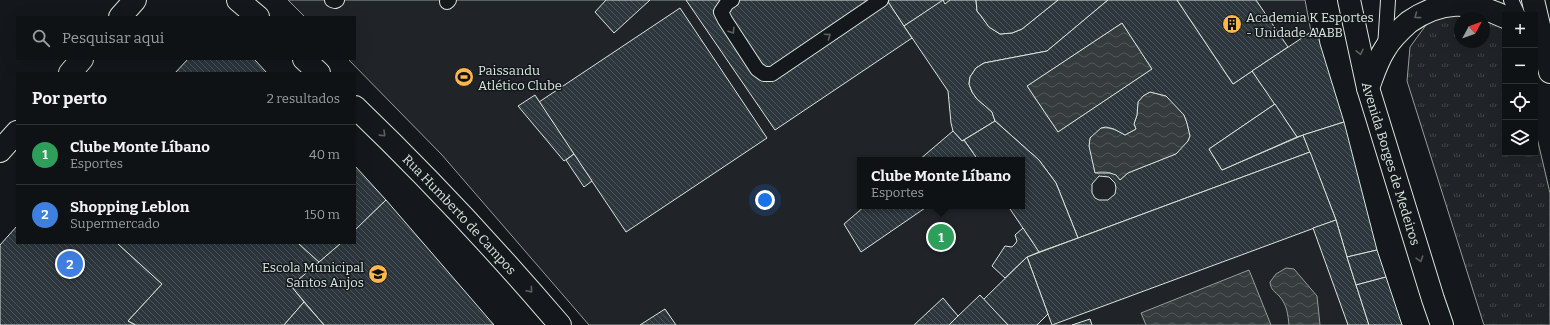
<!DOCTYPE html>
<html lang="pt">
<meta charset="utf-8">
<style>
:root{--surface:#0f1215;--page:#1d2022;--text:#f1f3f6;--muted:#9b9ea0;--line:#2f3234;--accent:#b45309}
body{margin:0;font-family:Bitter,serif;background:var(--page);color:var(--text)}
.controls{position:absolute;right:12px;top:12px;display:grid;overflow:hidden;border-radius:0px;box-shadow:0 4px 16px #0002}
.controls button{width:36px;height:36px;display:grid;place-items:center;padding:0;border:0;border-bottom:1px solid var(--line);background:var(--surface);color:var(--text);font:20px sans-serif}
.compass{position:absolute;left:1454px;top:12px;width:36px;height:36px;border-radius:50%;background:var(--surface);box-shadow:0 4px 16px #0002;rotate:49deg}
.you{position:absolute;left:765px;top:200px;width:14px;height:14px;margin:-10px;border:3px solid #fff;border-radius:50%;background:#1a73e8;box-shadow:0 0 0 6px #1a73e833}
.badge{display:grid;place-items:center;width:26px;height:26px;border-radius:50%;background:var(--accent);color:#fff;font-size:13px;font-weight:700}
.pin{position:absolute;translate:-50% -50%;border:2px solid #fff;box-shadow:0 1px 4px #0006}
.popup{position:absolute;left:857px;top:157px;width:168px;height:52px;box-sizing:border-box;display:grid;place-content:center;border-radius:0px;background:var(--surface);filter:drop-shadow(0 1px 3px #0005);font-size:13px;white-space:nowrap;color:var(--muted)}
.popup b{font-size:15px;color:var(--text)}
.popup::after{content:'';position:absolute;left:50%;top:100%;margin-left:-8px;border:8px solid transparent;border-top-color:var(--surface)}
.list{margin:0;padding:0;list-style:none}
h2{display:flex;justify-content:space-between;align-items:center;height:52px;margin:0;padding:0 16px;font-size:17px}
h2 small{font-size:13px;font-weight:400;color:var(--muted)}
.list li{display:grid;grid-template-columns:26px 1fr auto;gap:12px;align-items:center;box-sizing:border-box;height:60px;padding:0 16px;border-top:1px solid var(--line)}
.list b{display:block;font-size:15px;white-space:nowrap}
.list p{margin:0;font-size:13px;white-space:nowrap;color:var(--muted)}
.list em{font-size:13px;font-style:normal;color:var(--muted)}
.icon{flex:none;width:22px;height:22px;fill:none;stroke:currentColor;stroke-width:2;stroke-linecap:round;stroke-linejoin:round}
.map{position:relative;flex:none;width:1550px;height:325px;overflow:hidden}
.search{position:absolute;background:var(--surface);box-shadow:0 4px 16px #0002;left:16px;top:16px;width:340px;height:44px;display:flex;align-items:center;gap:10px;box-sizing:border-box;padding:0 14px;border-radius:0px;color:var(--muted);font-size:15px}
.panel{position:absolute;background:var(--surface);box-shadow:0 4px 16px #0002;left:16px;top:72px;width:340px;height:172px;border-radius:0px}
.map>svg:first-child{display:block}
</style>
<div class="map">
<svg width="1550" height="325" viewBox="0 0 1550 325">
<defs>
<pattern id="grass-tufts" width="24" height="20" patternUnits="userSpaceOnUse"><rect width="24" height="20" fill="#202428"/><path d="M3 7l-1-3M5 7V3M7 7l1-3M15 17l-1-3M17 17v-4M19 17l1-3" fill="none" stroke="#404447"/></pattern>
<pattern id="water-waves" width="16" height="10" patternUnits="userSpaceOnUse"><rect width="16" height="10" fill="#363b3e"/><path d="M0 5q4-4 8 0t8 0" fill="none" stroke="#525759"/></pattern>
<pattern id="building-back-hatch" width="6" height="6" patternUnits="userSpaceOnUse"><rect width="6" height="6" fill="#2c363c"/><path d="M-1 5l2 2M0 0l6 6M5-1l2 2" fill="none" stroke="#4a5358"/></pattern>
</defs>
<rect width="100%" height="100%" fill="#14181c"/>
<path fill="url(#grass-tufts)" stroke="#939e99" fill-rule="evenodd" d="M1447 12H1476L1502 28 1505 32V153H1535V129L1550 193V325H1484L1482 319 1407 81 1410 47 1426 25ZM1460 18H1484V42H1460Z"/>
<path fill="#202428" stroke="#939e99" fill-rule="evenodd" d="M288 0H1305L1327 116 1398 325H589L442 155 348 59H355V17H305ZM860 160H1022V206H860Z"/>
<g fill="url(#water-waves)" stroke="#939e99">
<path d="M1122 23 1152 69 1058 132 1027 86Z"/>
<path d="M1150 92 1166 96 1172 101 1184 115 1187 123 1190 136 1186 145 1176 154 1128 173 1120 180C1114 173 1105 170 1095 173 1093 164 1089 153 1089 145 1090 122 1112 126 1125 135L1136 129 1134 124 1137 115 1138 102 1143 96Z"/>
<path d="M1286 268 1294 269 1317 296 1320 325H1289C1288 315 1287 305 1280 297 1275 291 1271 291 1270 282L1276 274Z"/>
<path d="M1249 270 1271 325H1146L1141 313Z"/>
</g>
<g fill="url(#building-back-hatch)" stroke="#d8e6dc" fill-rule="evenodd">
<path d="M606 0H650L614 33 595 12Z"/>
<path d="M686 0H887L912 38 775 130Z"/>
<path d="M887 0H944L904 26Z"/>
<path d="M943 0 945 4 950 0H976L977 11 981 16 989 27 1000 34 1012 33 1022 29 1058 0H1108L1047 51 984 63 976 68 970 77 969 84 972 92 977 99 992 112 995 121 962 141 953 131 951 123 948 91 904 26Z"/>
<path d="M976 0H1058L1022 29 1012 33 1000 34 989 27 981 16 977 11Z"/>
<path d="M1108 0H1177L1233 84 1252 71 1275 104 1209 149 1222 170 1303 135 1310 152 1078 238 1056 183 1039 160 995 121 992 112 977 99 972 92 969 84 970 77 976 68 984 63 1047 51ZM1122 23 1152 69 1058 132 1027 86ZM1150 92 1166 96 1184 115 1187 123 1190 136 1188 141 1176 154 1128 173 1120 180 1116 175 1110 173H1095L1089 146 1090 138 1101 128 1106 127 1114 129 1125 135 1136 129 1134 124 1137 115 1138 102 1143 96ZM1099 176 1109 177 1115 183 1116 188 1115 194 1108 200H1099L1095 198 1092 193V184Z"/>
<path d="M1177 0H1256L1288 47 1233 84Z"/>
<path d="M680 8 767 138 626 232 539 102Z"/>
<path d="M1317 28 1320 44 1344 122 1297 137 1252 71Z"/>
<path d="M188 59H254L267 73H175Z"/>
<path d="M535 95 574 154 564 161 518 106Z"/>
<path d="M1275 104 1297 137 1222 170 1209 149Z"/>
<path d="M995 121 1039 160 1056 183 1078 238 1039 252 1008 206H1022V160H978L964 140Z"/>
<path d="M1344 122 1377 250 1347 257 1336 220 1303 135Z"/>
<path d="M953 131 962 141 964 140 978 160H919Z"/>
<path d="M1310 152 1336 220 1052 325 1027 257Z"/>
<path d="M574 154 592 181 584 187 566 160Z"/>
<path d="M355 166 386 200 355 230Z"/>
<path d="M386 200 494 325H324L291 286 341 243H355V230Z"/>
<path d="M865 206H928L861 252 844 224Z"/>
<path d="M1336 220 1347 257 1369 325H1348L1313 228Z"/>
<path d="M17 226V243H117L162 284 128 321 136 325H0V245Z"/>
<path d="M1023 228 1039 252 1027 257 1005 278 992 266 1005 246 1012 247 1015 244 1017 241 1015 235Z"/>
<path d="M117 243H298L319 262 291 286 304 302 284 325H136L128 321 162 284Z"/>
<path d="M298 243H341L319 262Z"/>
<path d="M1377 250 1386 277 1356 285 1347 257Z"/>
<path d="M1027 257 1048 314 1037 325H1008L983 300Z"/>
<path d="M1386 277 1402 325H1369L1356 285Z"/>
<path d="M980 295 1008 325H949L958 316Z"/>
<path d="M943 298 958 316 949 325H914Z"/>
<path d="M304 302 324 325H284Z"/>
<path d="M665 309 676 325H640Z"/>
<path d="M1090 319 1092 325H1072Z"/>
</g>
<g fill="none" stroke-linecap="round" stroke-linejoin="round">
<defs>
<g id="lane">
<path d="M332 0 335 1 337 0"/>
<path d="M732 0 727 3 721 12 725 20 757 69 764 74H772L881 0"/>
<path d="M1511 0 1518 15"/>
<path d="M447 2 449 0"/>
<path d="M1385 48 1388 0"/>
</g>
<g id="street">
<path d="M238 0 258 17"/>
<path d="M304 59 319 73"/>
<path id="s1" d="M355 107C427 176 495 249 560 325"/>
</g>
<g id="secondary">
<path d="M120 17 135 0"/>
<path d="M70 73 82 59"/>
<path d="M0 151 17 132"/>
</g>
<g id="highway">
<path id="s2" d="M1349 0 1368 88 1433 299 1442 325"/>
<path d="M1533 0 1550 72"/>
<path d="M1368 88C1373 75 1377 61 1385 49 1391 38 1400 30 1409 22 1441 0 1469 0 1505 17"/>
</g>
</defs>
<use href="#lane" stroke="#d8e6dc" stroke-width="16"/>
<use href="#street" stroke="#d8e6dc" stroke-width="24"/>
<use href="#secondary" stroke="#d8e6dc" stroke-width="24"/>
<use href="#highway" stroke="#d8e6dc" stroke-width="24"/>
<use href="#lane" stroke="#14181c" stroke-width="14"/>
<use href="#street" stroke="#14181c" stroke-width="22"/>
<use href="#secondary" stroke="#14181c" stroke-width="22"/>
<use href="#highway" stroke="#14181c" stroke-width="22"/>
</g>
<defs><path id="oneway-chevron" d="M-2-3.5L2.5 0L-2 3.5" fill="none" stroke-width="1.6" stroke-linecap="round" stroke-linejoin="round"/></defs>
<g stroke="#59605f">
<use href="#oneway-chevron" transform="translate(1417 16) rotate(143)"/>
<use href="#oneway-chevron" transform="translate(732 31) rotate(57)"/>
<use href="#oneway-chevron" transform="translate(828 36) rotate(-34)"/>
<use href="#oneway-chevron" transform="translate(1360 52) rotate(78)"/>
<use href="#oneway-chevron" transform="translate(383 134) rotate(44)"/>
<use href="#oneway-chevron" transform="translate(1420 259) rotate(73)"/>
<use href="#oneway-chevron" transform="translate(530 290) rotate(49)"/>
</g>
<defs>
<symbol id="building-disc" viewBox="-11 -11 22 22"><circle r="9.5" fill="#ffb74d" stroke="#14181c"/><path d="M-4-6H4V6H1V3H-1V6H-4ZM-2.5-4.3h1.7v1.8h-1.7ZM.8-4.3h1.7v1.8H.8ZM-2.5-1h1.7V.8h-1.7ZM.8-1h1.7V.8H.8Z" fill="#111"/></symbol>
<symbol id="stadium-disc" viewBox="-11 -11 22 22"><circle r="9.5" fill="#ffb74d" stroke="#14181c"/><path d="M0-5a6.5 5 0 1 0 0 10a6.5 5 0 1 0 0-10ZM-3.5-1.8h7v3.6h-7Z" fill="#111"/></symbol>
<symbol id="school-disc" viewBox="-11 -11 22 22"><circle r="9.5" fill="#ffb74d" stroke="#14181c"/><path d="M0-5L7-2L0 1L-7-2ZM-4 1L0 2.5L4 1V4Q0 6-4 4Z" fill="#111"/></symbol>
</defs>
<g fill-rule="evenodd">
<use href="#building-disc" x="1221" y="13" width="22" height="22"/>
<use href="#stadium-disc" x="453" y="66" width="22" height="22"/>
<use href="#school-disc" x="367" y="263" width="22" height="22"/>
</g>
<g text-anchor="middle" stroke-width="3" stroke-linejoin="round" paint-order="stroke">
<g font-size="13" fill="#d8e6dc" stroke="#14181c" text-anchor="start">
<text x="1246" y="22">Academia K Esportes<tspan x="1246" dy="15">- Unidade AABB</tspan></text>
<text x="478" y="75">Paissandu<tspan x="478" dy="15">Atlético Clube</tspan></text>
<text x="364" y="272" text-anchor="end">Escola Municipal<tspan x="364" dy="15">Santos Anjos</tspan></text>
</g>
<g font-size="13" fill="#d8e6dc" stroke="#14181c">
<text dy="5" stroke="none"><textPath href="#s2" startOffset="169">Avenida Borges de Medeiros</textPath></text>
<text dy="5" stroke="none"><textPath href="#s1" startOffset="150">Rua Humberto de Campos</textPath></text>
</g>
</g>
</svg>
<div class="controls">
<button>+</button>
<button>−</button>
<button><svg class="icon" aria-label="locate" viewBox="0 0 24 24"><circle cx="12" cy="12" r="6"/><path d="M12 2v4M12 18v4M2 12h4M18 12h4"/></svg></button>
<button><svg class="icon" aria-label="layers" viewBox="0 0 24 24"><path d="M12 4l9 5-9 5-9-5zM3 14l9 5 9-5"/></svg></button>
</div>
<svg class="compass" viewBox="-18 -18 36 36"><path d="M0-13l5 13h-10z" fill="#e53935"/><path d="M0 13l5-13h-10z" fill="#9b9ea0"/></svg>
<div class="you"></div>
<div class="pin badge" style="left:941px;top:237px;background:#2e9e5b">1</div>
<div class="popup"><b>Clube Monte Líbano</b>Esportes</div>
<div class="pin badge" style="left:70px;top:264px;background:#3f7fe0">2</div>
<div class="search"><svg class="icon" aria-label="search" viewBox="0 0 24 24"><circle cx="10" cy="10" r="6"/><path d="M15 15l6 6"/></svg>Pesquisar aqui</div>
<section class="panel">
<h2>Por perto<small>2 resultados</small></h2>
<ul class="list">
<li><span class="badge" style="background:#2e9e5b">1</span><div><b>Clube Monte Líbano</b><p>Esportes</p></div><em>40 m</em></li>
<li><span class="badge" style="background:#3f7fe0">2</span><div><b>Shopping Leblon</b><p>Supermercado</p></div><em>150 m</em></li>
</ul>
</section>
</div>
